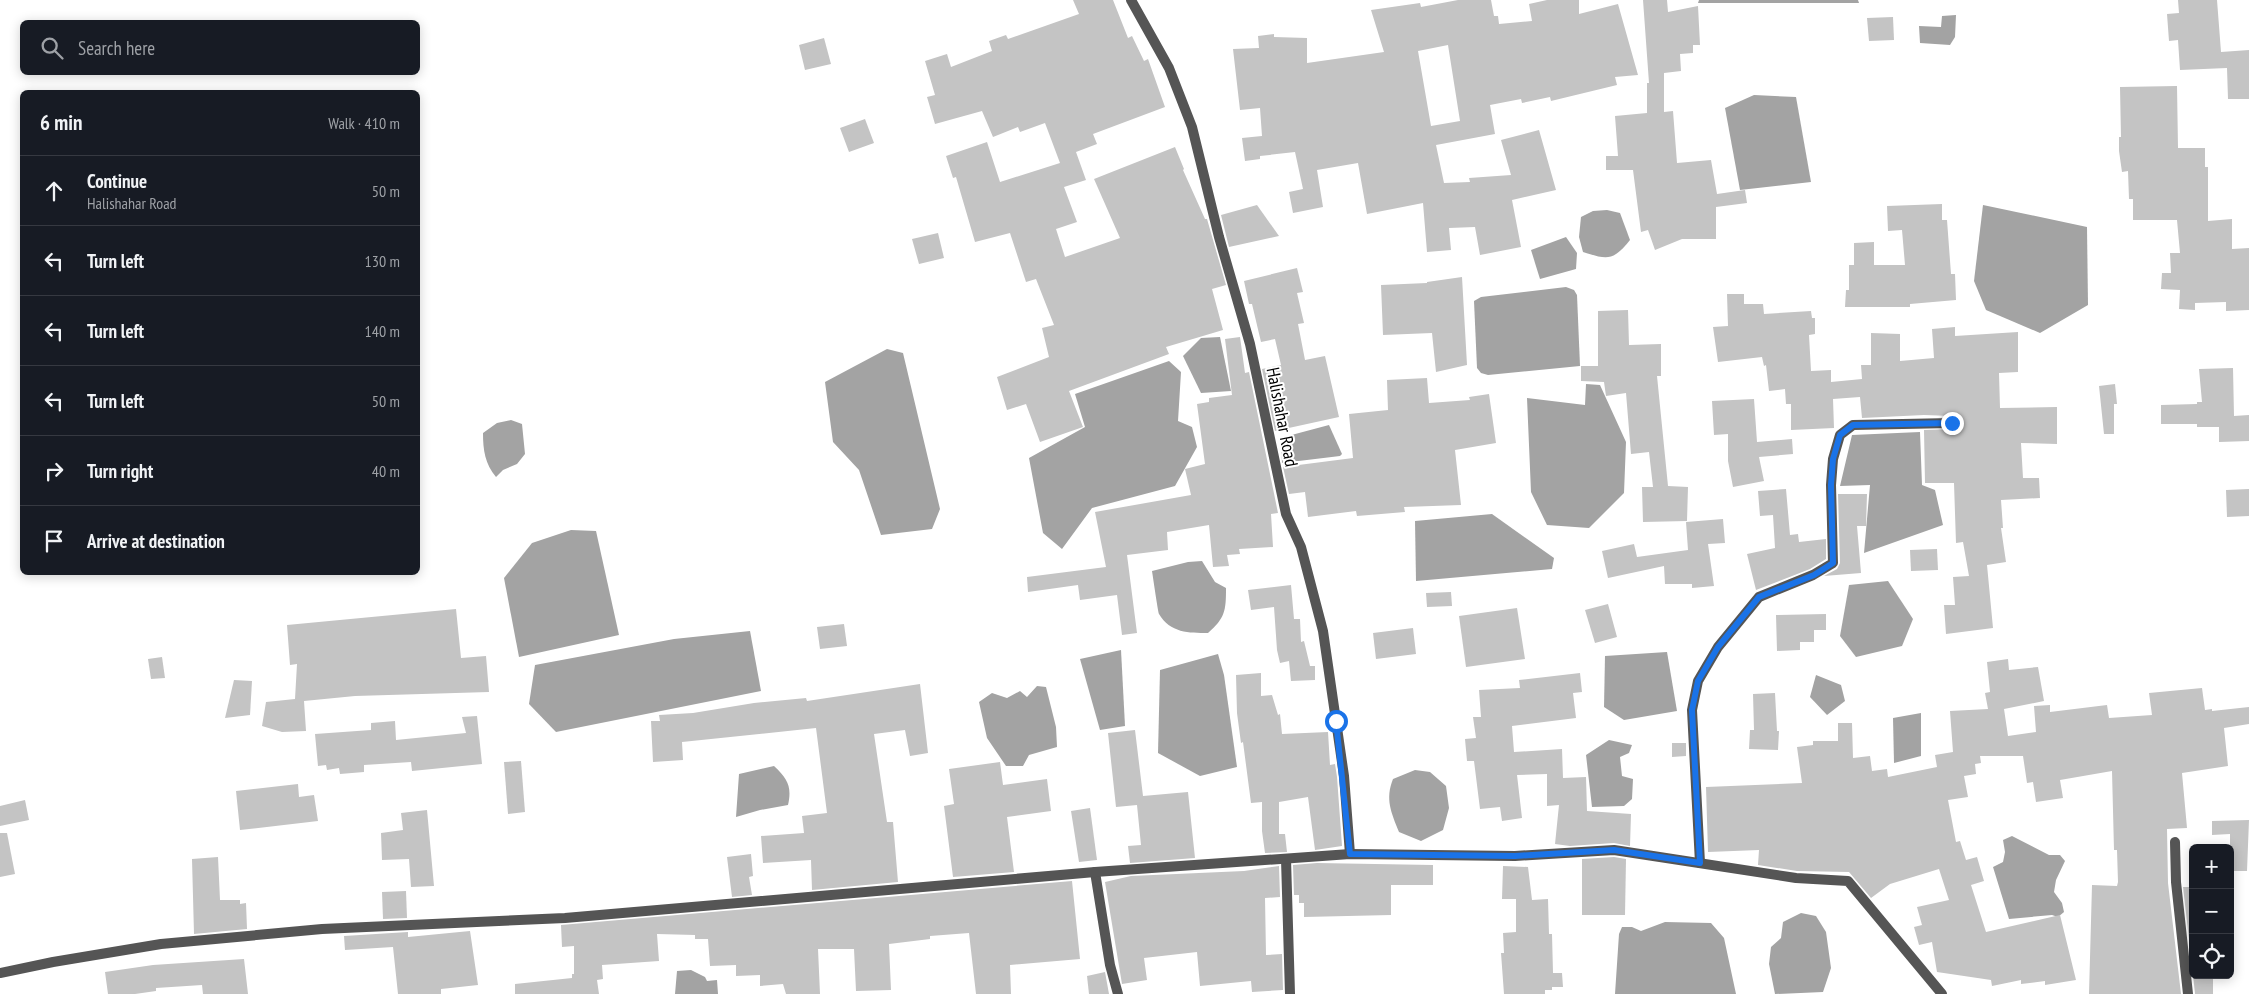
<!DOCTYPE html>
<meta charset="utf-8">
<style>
:root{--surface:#171b24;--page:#242831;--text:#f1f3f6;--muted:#9ea1a6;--line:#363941}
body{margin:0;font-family:"PT Sans Narrow",sans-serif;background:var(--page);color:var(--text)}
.controls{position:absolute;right:15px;bottom:15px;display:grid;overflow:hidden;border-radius:8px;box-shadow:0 2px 12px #0003}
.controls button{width:45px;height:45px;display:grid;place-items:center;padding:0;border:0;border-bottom:1px solid var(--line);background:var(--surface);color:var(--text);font:25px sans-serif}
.stop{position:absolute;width:15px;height:15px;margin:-11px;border:4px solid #1a73e8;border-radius:50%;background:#fff}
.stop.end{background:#1a73e8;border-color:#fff;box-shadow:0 1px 5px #0008}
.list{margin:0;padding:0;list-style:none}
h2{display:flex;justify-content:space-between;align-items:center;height:65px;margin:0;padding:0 20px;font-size:21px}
h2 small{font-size:16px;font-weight:400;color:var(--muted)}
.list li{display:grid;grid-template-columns:32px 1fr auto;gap:15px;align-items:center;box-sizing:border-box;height:70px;padding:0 20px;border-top:1px solid var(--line)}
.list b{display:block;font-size:19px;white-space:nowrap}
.list p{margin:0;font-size:16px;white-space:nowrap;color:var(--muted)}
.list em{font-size:16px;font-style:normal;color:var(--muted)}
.icon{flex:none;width:28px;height:28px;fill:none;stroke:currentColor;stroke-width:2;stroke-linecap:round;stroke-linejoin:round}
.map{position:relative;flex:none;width:2249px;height:994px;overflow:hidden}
.search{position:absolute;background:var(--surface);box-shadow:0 2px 12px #0003;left:20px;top:20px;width:400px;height:55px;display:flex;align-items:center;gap:12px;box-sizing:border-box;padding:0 18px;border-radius:8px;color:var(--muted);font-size:19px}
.panel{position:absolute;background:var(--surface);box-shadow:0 2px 12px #0003;left:20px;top:90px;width:400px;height:485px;border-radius:8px}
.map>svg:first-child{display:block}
</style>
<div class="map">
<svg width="2249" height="994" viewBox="0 0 2249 994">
<rect width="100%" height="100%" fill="#fff"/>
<g fill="#a3a3a3">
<path d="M1699 0H1858L1859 3H1698Z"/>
<path d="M1956 15 1955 37 1950 45 1920 43 1919 26 1941 27 1942 16Z"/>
<path d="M1754 95 1796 97 1811 182 1740 190 1725 108Z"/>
<path d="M1983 205 2087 227 2088 305 2040 333 1986 310 1974 281Z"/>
<path d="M1607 210 1620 213 1630 240C1613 261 1608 260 1583 252L1579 237 1581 217 1593 211Z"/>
<path d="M1566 237 1577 253 1576 269 1540 279 1531 250Z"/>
<path d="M1566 287 1574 290 1577 295 1580 366 1488 375 1481 373 1477 368 1474 301 1481 297Z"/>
<path d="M1220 337 1231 391 1201 393 1183 356 1201 338Z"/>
<path d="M887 349 903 353 940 509 932 529 881 535 859 470 833 442 825 382Z"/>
<path d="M1169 361 1181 372 1178 421 1192 427 1197 447 1175 486 1092 508 1062 549 1043 533 1029 458 1085 427 1075 394Z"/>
<path d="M1586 384 1600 385 1626 442 1624 493 1589 528 1547 525 1531 492 1527 398 1585 405Z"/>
<path d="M511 420 522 424 525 454 517 464 503 470 496 477C485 464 483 450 483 433L497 423Z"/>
<path d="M1329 425 1342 454 1340 456 1282 463 1281 441 1284 437Z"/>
<path d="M1920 432 1922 485 1935 490 1943 525 1864 553 1870 485 1840 486 1852 435Z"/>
<path d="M1492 514 1554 558 1552 569 1416 581 1415 521Z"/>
<path d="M571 530 596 531 619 635 519 657 504 578 532 543Z"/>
<path d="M1202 561 1215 582 1226 588C1226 611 1225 618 1208 633 1189 633 1170 633 1159 614 1158 612 1153 577 1152 571L1188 562Z"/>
<path d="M1888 581 1913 619 1902 646 1856 657 1840 636 1849 585Z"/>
<path d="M750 631 761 691 556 732 529 704 535 665 674 639Z"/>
<path d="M1121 650 1125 726 1100 730 1080 659Z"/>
<path d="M1667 652 1677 711 1624 720 1604 707 1605 656Z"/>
<path d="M1218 654 1224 675 1237 767 1200 776 1158 753 1160 670Z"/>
<path d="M1816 675 1841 685 1845 701 1827 715 1810 697Z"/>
<path d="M1037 686 1046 687 1056 727 1057 747 1029 755 1023 766H1006L987 738 979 702 992 693 1007 698 1020 691 1027 697Z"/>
<path d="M1921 713V756L1894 763 1893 718Z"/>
<path d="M1609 740 1632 745 1629 753 1620 757 1622 776 1633 779 1632 799 1624 806 1592 807 1586 755Z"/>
<path d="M774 766C788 779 792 787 788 805L760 810 736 817 739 774Z"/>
<path d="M1415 770 1430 772 1446 786 1449 808 1443 830 1421 841 1399 832C1391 812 1385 799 1393 779Z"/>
<path d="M2012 836 2049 855H2060L2065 861 2056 880 2054 892 2062 903 2064 912 2058 917 2052 915 2009 919 1993 867 2003 862 2005 852 2003 840Z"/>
<path d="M1801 913 1816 916 1826 932 1831 968 1823 992 1775 994 1769 964 1771 947 1781 938 1783 922Z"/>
<path d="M1665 922 1711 923 1724 938 1736 994H1615L1619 934 1622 927H1632L1641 931Z"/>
<path d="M691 970 705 977 707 981 717 980 718 994H675L677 971Z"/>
</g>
<g fill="#c4c4c4" fill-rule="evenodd">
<path d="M1073 0H1113L1128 38 1132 36 1144 61 1148 59 1165 107 1093 134 1097 144 1076 152 1086 180 1064 187 1077 222 1056 229 1065 257 1120 238 1094 179 1175 147 1184 169 1183 170 1205 219H1207L1226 285 1212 289 1223 330 1166 347 1169 354 1069 391 1083 427 1040 442 1026 404 1007 410 997 377 1049 357 1042 328 1054 325 1036 279 1026 282 1010 233 975 242 956 177 953 178 946 156 987 142 1000 182 1060 163 1045 123 1020 132 1018 127 993 137 982 111 935 124 927 97 935 95 925 61 947 54 951 67 992 51 989 41 1006 35 1008 39 1079 14Z"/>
<path d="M1458 0H1491L1494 16H1498L1499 24 1532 21 1529 4 1547 0H1579V14L1618 4 1638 75 1615 77 1617 85 1551 101 1550 97 1522 103 1521 99 1490 105 1495 134 1436 145 1444 183 1470 182 1469 178 1511 175 1501 140 1539 130 1556 190 1512 200 1521 247 1480 255 1475 227 1449 228 1451 250 1427 252 1423 203 1367 214 1358 163 1317 170 1323 207 1293 213 1289 192 1303 189 1295 152 1260 156V159L1245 161 1242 138 1262 136 1260 108 1240 110 1233 49 1259 48 1258 36 1274 34V37L1307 38V63L1384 52 1371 10 1420 3 1421 7ZM1448 45 1460 121 1431 126 1418 51Z"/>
<path d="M1643 0H1667L1668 12 1698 6 1700 45H1693V53L1680 54 1681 71 1664 73V112L1673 111 1677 163 1711 160 1717 194 1745 190 1747 203 1716 207V239H1682L1655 250 1648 230 1641 232 1633 170H1606V156H1618L1615 116 1647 113V83H1649Z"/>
<path d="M2178 0H2217L2221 52 2249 50V99H2228L2227 68 2180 70 2178 40 2169 41 2167 14 2179 13Z"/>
<path d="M1893 17 1894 40 1869 41 1867 18Z"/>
<path d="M824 38 831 64 805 70 799 45Z"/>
<path d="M2177 86 2178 148H2205V167H2208V221L2232 219V249L2249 248V310L2226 311V302L2195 303V310L2179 309 2180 290 2161 289 2162 273H2171L2170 253H2180L2177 220H2133V199H2129L2128 171 2122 172 2119 151V137H2121L2120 87Z"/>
<path d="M865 119 874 143 849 152 840 128Z"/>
<path d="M1942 204V220H1947L1951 274H1955L1956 300 1910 304V307H1845L1846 290H1849V265H1854V243L1874 242V265H1905L1902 230 1888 231 1887 206Z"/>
<path d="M1257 205 1279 236 1229 247 1221 215Z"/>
<path d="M938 233 944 258 919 264 912 239Z"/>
<path d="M1297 268 1303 292 1297 293 1304 323 1298 324 1305 360 1325 356 1339 417 1275 431 1262 369 1281 365 1275 339 1261 342 1252 304H1249L1244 281Z"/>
<path d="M1462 277 1467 365 1436 372 1432 333 1383 335 1381 285 1427 283V282Z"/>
<path d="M1727 294H1744V304H1763L1764 314 1811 311 1812 318H1815V334L1809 335 1811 371 1831 370V382L1862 379 1861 365H1871V333L1900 334V361L1934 358 1932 329 1955 327V336L2018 332V372L1999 373 2000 408 2057 407V444L2021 443 2023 478H2039L2040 498 2001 500 2003 528H2001L2006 562 1987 565 1993 628 1946 634 1944 605H1955L1953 577 1969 576 1963 542 1956 543 1954 483H1925L1924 430 1955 429 1959 423 1958 419 1952 416 1924 415 1862 418 1860 397 1833 399 1834 428 1791 430V404H1786L1785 389 1769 391 1766 365 1764 366 1762 357 1718 362 1713 327 1728 326Z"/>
<path d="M1628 310 1629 345 1661 344V376H1657L1668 486 1688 487 1687 521 1643 522 1642 487H1653L1649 452 1631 454 1626 393 1606 396 1604 382 1581 381V366H1598V311Z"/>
<path d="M1240 337 1245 373 1249 372 1278 513 1271 514 1273 547 1239 549 1240 554 1227 555 1229 566 1213 567 1209 525 1167 532 1168 550 1127 555 1137 633 1122 635 1117 595 1080 600 1078 585 1028 592 1027 577 1106 567 1095 512 1191 495 1185 469 1205 464 1197 404 1209 402V398L1232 395 1225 339Z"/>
<path d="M2233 368 2234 416 2249 415V441L2219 442V427H2197V424H2161V405L2197 404V402H2202L2199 369Z"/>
<path d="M1427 378 1429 403 1470 400 1469 397 1489 394 1496 443 1455 450 1461 505 1404 507 1405 512 1357 516 1356 511 1308 517 1305 492 1289 494 1283 467 1353 458 1349 414 1388 410 1387 380Z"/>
<path d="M2115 384 2117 404H2114V434H2104L2099 386Z"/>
<path d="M1754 399 1757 442 1792 439 1793 454 1759 457 1764 481 1733 487 1728 461V434L1714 435 1712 401Z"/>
<path d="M1786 489 1790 535 1798 534 1799 542 1826 539V559L1810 569 1756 590 1747 554 1775 548 1773 515 1760 516 1758 491Z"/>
<path d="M2249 489V516L2227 517 2226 490Z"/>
<path d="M1838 494H1867L1866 526H1857L1861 573 1824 576 1837 569 1840 563Z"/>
<path d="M1723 519 1725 543 1708 544 1714 586 1692 588V584H1665L1664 566 1608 578 1602 551 1634 544 1637 557 1688 550 1686 522Z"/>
<path d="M1937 549 1938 570 1911 571 1910 550Z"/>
<path d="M1291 585 1294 619H1300L1301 642 1304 641 1310 666H1315V680L1291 681 1289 661 1280 663 1277 650 1274 607 1251 610 1248 590Z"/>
<path d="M1451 592 1452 606 1427 607 1426 593Z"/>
<path d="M1608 604 1617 637 1595 643 1585 610Z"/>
<path d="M1517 608 1525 659 1466 667 1459 616Z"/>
<path d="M456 609 461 658 486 656 489 692 355 696 304 701 306 731 282 732 262 726 266 702 295 699 297 664 290 665 287 625Z"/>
<path d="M1826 614V630H1814V642H1800V650L1777 651 1776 615Z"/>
<path d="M844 624 847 646 820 649 817 627Z"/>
<path d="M1413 628 1416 654 1376 659 1373 633Z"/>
<path d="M162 657 165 678 151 679 148 659Z"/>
<path d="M2008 659 2009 670 2038 667 2044 701 2004 709 2008 736 2036 732 2034 706 2050 705V712L2107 705 2109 718 2152 715 2149 693 2202 688 2205 710 2212 709V711L2249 707V724L2224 728 2228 766 2182 773 2187 828 2167 829 2168 883 2181 994H2089L2092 885 2117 886 2118 882 2117 850H2114L2112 771 2060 780 2063 798 2036 802 2033 782 2027 783 2023 756H1980L1981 763 1975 764 1976 774 1964 776 1968 797 1948 800 1956 842 1960 841 1966 860 1977 857 1984 881 1971 885 1986 932 2060 915 2076 980 2045 985V981L2021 984V980L1992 986 1991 980 1937 972 1932 942 1919 945 1914 927 1922 925 1917 907 1949 900 1939 869 1890 884 1871 898 1849 872 1797 871 1758 865 1759 850 1708 852 1706 787 1802 783 1797 747 1813 745V741H1838V723H1852L1853 758 1870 756 1872 771 1887 769 1888 777 1937 767 1935 755 1953 752 1950 711 1988 709 1985 693 1990 692 1987 662Z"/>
<path d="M1261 673V696L1272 695 1278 715 1280 714 1282 734 1328 732 1330 765 1335 764 1337 777 1342 846 1315 850 1308 797 1279 802V834H1285L1287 852 1265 853 1262 831V802L1251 803 1243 742 1241 743 1237 713 1236 675Z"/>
<path d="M1580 673 1582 692 1573 693 1576 718 1512 726 1514 752 1562 749 1563 778 1586 777 1587 811 1631 814 1630 846 1614 843 1570 846 1555 844 1559 805 1547 806V774L1517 775 1522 818 1502 821 1500 807 1480 809 1474 761H1467L1465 739 1476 738 1473 717H1481L1479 690 1520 688 1519 680Z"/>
<path d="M234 680 252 681 250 715 225 718Z"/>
<path d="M920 684 928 753 910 756 905 730 874 734 887 822H893L898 882 812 890 811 860 763 863 761 836 804 833 802 816 827 813 816 728 682 742 683 760 653 762 651 721H660L659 715 693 713 754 703 806 698 807 701Z"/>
<path d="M1775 693 1777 731H1779L1778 750 1749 749 1750 730H1754L1753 694Z"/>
<path d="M477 716 482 764 412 771 411 762 364 765V772L340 774 339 768 327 770 326 765 318 766 315 734 371 730V723L395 721 396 740 466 733 462 717Z"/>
<path d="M1135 730 1143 796 1188 792 1195 858 1130 863 1128 846 1141 845 1137 805 1116 807 1108 733Z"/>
<path d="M1672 743H1686V756L1672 757Z"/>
<path d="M521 761 525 812 508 814 504 762Z"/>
<path d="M1000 762 1003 785 1047 779 1051 811 1007 817 1014 872 953 877 944 806 954 804 949 769Z"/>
<path d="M298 784 299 797 314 795 318 821 240 830 236 791Z"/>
<path d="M25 800 29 820 0 826V806Z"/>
<path d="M1090 808 1097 860 1079 862 1071 811Z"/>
<path d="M427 810 434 886 411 887 409 859 382 860 381 833 403 830 401 813Z"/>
<path d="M2249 820 2247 871H2230V834L2212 835V821Z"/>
<path d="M0 833H7L15 874 0 877Z"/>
<path d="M751 854 753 876 749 877 752 895 732 897 727 857Z"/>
<path d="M218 857 220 900H240V904L246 903 247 929 194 934 192 859Z"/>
<path d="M1614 857 1626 859 1625 915H1582V859Z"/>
<path d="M1317 863 1433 865V885H1391V915L1304 917V903H1299V895H1294L1293 865Z"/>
<path d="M1279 866 1280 897 1265 898 1266 955 1282 954 1283 990 1252 992 1251 981 1200 986 1197 952 1144 958 1147 980 1122 984 1105 882 1131 876 1244 871Z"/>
<path d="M1503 866 1528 867 1532 900 1548 899 1549 934H1552L1553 973H1562L1563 987H1552V990H1545V994H1504L1501 953H1504L1503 933 1516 932V899H1502Z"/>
<path d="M1072 881 1080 959 1010 965 1011 994H976L969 933 930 936V939L889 944 891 990 856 991 854 949H818L820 994H786L783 984 760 986V975L736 976V965L710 966 708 939H695V935L657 934 659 961 602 965 603 979 597 980 599 994H515V984L572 978V974H574V946L562 947 561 925Z"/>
<path d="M2183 887H2193V974Z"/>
<path d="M406 891 407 918 383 919 382 892Z"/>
<path d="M470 931 478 985 441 989V994H398L393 947 345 950 344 936 408 932V937Z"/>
<path d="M244 959 248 994H203L202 985 156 988V991L135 994H108L105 972 153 965Z"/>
<path d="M1105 972 1109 994H1089L1087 976Z"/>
<path d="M2193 975H2213V994H2195Z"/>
</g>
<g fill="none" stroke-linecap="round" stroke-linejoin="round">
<g stroke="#555" stroke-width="10">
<path d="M1131 0 1169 68 1192 127 1219 237 1250 344 1286 514 1301 547 1323 631 1344 776 1350 854"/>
<path d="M2175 842 2176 882 2188 994"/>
<path d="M1286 859 1290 994"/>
<path d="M1700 863 1692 710 1698 681 1718 647 1759 597 1813 575 1833 563 1831 485 1833 459 1840 435 1853 425 1952 423"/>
<path d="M1095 872 1110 965 1118 994"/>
</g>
<path stroke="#555" stroke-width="10" d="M0 973 53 962 161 944 322 929 565 918 1095 872 1350 854 1515 856 1614 850 1796 878 1848 881 1942 994"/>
</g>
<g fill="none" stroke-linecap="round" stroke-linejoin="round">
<path stroke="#1a73e8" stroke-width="6" d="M1336 721 1350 854 1515 856 1614 850 1700 863 1692 710 1698 681 1718 647 1759 597 1814 575 1833 563 1831 485 1833 459 1840 435 1853 425 1952 423"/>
</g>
<g text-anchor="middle" stroke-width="4" stroke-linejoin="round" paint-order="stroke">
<g font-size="18" fill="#000" stroke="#fff">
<text transform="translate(1282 417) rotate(79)" y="6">Halishahar Road</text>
</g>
</g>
</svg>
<div class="controls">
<button>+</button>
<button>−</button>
<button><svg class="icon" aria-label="locate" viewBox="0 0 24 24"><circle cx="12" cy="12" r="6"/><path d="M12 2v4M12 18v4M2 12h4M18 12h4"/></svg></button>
</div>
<div class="stop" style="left:1336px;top:721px"></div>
<div class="stop end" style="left:1952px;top:423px"></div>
<div class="search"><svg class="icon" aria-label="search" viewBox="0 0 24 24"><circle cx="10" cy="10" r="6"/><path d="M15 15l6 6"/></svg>Search here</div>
<section class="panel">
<h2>6 min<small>Walk · 410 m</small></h2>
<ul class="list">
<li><svg class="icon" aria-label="ahead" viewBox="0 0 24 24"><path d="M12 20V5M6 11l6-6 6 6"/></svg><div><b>Continue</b><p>Halishahar Road</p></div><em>50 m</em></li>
<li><svg class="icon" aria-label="left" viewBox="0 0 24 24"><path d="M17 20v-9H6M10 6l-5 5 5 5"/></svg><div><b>Turn left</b></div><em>130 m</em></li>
<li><svg class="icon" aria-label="left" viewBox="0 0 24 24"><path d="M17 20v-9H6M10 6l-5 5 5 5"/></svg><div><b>Turn left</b></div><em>140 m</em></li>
<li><svg class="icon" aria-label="left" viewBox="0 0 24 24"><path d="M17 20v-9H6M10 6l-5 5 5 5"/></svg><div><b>Turn left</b></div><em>50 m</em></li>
<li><svg class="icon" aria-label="right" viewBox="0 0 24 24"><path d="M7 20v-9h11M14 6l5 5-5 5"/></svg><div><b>Turn right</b></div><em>40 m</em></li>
<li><svg class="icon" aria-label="arrive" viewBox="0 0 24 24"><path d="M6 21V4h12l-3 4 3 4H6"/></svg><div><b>Arrive at destination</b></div></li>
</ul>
</section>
</div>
